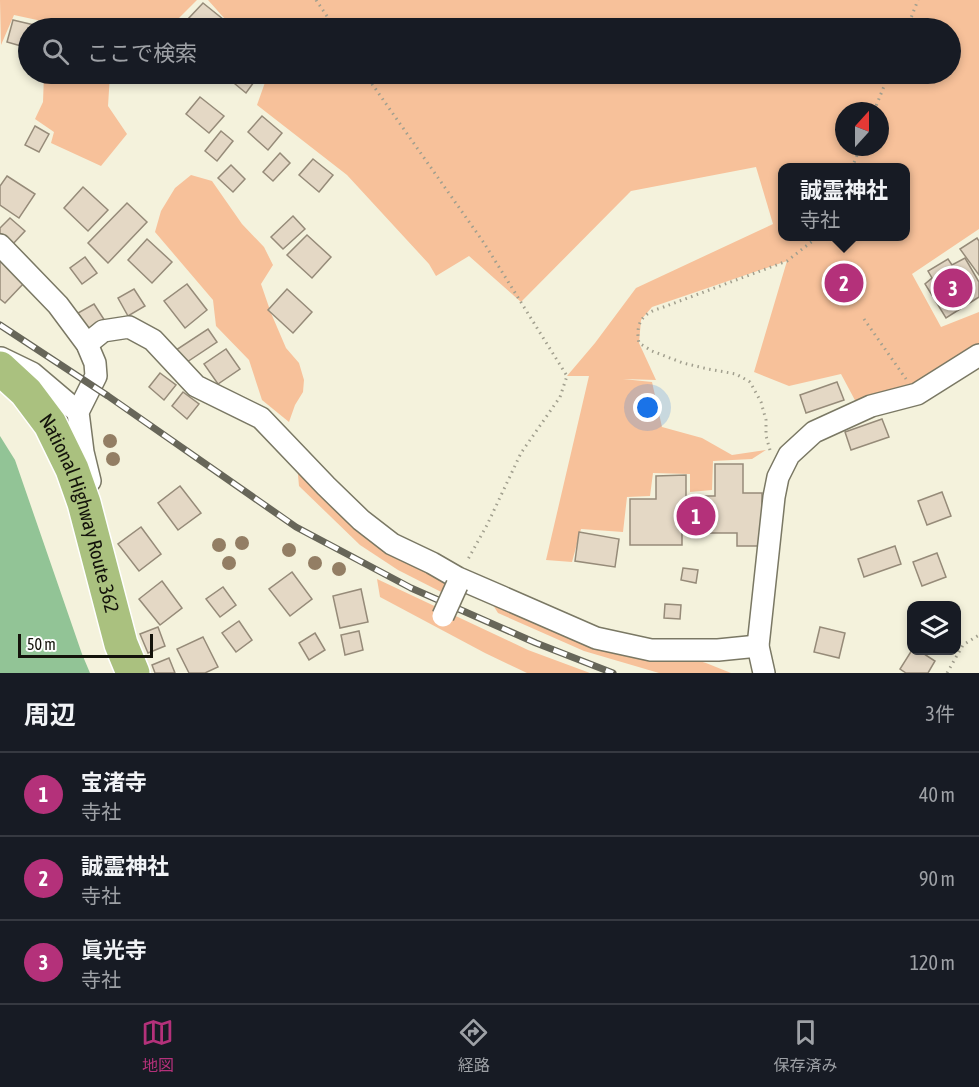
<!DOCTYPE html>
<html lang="ja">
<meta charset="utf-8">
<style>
:root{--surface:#171b24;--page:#20242c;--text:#f1f3f6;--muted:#9ea1a6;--line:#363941;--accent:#b4317a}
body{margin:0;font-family:"Asap Condensed","Noto Sans JP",sans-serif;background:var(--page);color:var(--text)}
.controls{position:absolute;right:18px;bottom:18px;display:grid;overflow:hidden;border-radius:12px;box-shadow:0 3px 9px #0003}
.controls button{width:54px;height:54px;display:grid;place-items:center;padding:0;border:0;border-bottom:2px solid var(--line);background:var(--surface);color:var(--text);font:30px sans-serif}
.compass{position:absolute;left:835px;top:102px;width:54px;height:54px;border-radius:50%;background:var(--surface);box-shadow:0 3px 9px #0003;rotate:21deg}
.scale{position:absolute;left:18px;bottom:15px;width:135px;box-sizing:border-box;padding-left:6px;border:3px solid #14130b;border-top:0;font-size:16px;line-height:21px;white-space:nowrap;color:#14130b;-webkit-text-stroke:4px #fff;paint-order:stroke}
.you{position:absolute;left:648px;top:408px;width:21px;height:21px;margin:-15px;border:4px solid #fff;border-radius:50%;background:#1a73e8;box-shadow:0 0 0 9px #1a73e833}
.badge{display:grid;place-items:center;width:39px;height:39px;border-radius:50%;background:var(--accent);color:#fff;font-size:20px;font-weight:700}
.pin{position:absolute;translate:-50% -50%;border:3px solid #fff;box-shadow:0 2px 6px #0006}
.popup{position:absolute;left:778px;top:163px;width:132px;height:78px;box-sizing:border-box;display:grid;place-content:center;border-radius:12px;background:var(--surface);filter:drop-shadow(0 2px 4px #0005);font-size:20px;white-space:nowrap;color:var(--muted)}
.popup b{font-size:22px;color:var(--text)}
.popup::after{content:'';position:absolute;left:50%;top:100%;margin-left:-12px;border:12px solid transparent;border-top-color:var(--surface)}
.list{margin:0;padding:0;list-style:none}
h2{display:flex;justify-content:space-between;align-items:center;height:78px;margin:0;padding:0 24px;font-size:26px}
h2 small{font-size:20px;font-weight:400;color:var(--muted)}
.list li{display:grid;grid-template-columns:39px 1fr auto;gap:18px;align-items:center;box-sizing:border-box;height:84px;padding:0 24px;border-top:2px solid var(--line)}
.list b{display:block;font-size:22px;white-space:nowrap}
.list p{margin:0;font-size:20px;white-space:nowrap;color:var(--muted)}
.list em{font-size:20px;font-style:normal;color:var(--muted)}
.icon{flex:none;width:33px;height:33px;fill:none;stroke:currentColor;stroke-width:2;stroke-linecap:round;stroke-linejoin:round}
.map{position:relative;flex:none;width:979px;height:673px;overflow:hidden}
.search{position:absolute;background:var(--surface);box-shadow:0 3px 9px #0003;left:18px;right:18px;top:18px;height:66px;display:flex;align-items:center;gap:15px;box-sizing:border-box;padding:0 21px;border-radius:33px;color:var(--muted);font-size:22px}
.sheet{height:330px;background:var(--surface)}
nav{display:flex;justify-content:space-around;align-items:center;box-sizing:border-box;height:84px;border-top:2px solid var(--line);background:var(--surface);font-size:16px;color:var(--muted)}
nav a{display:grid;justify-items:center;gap:3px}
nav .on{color:var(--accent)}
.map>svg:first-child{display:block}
</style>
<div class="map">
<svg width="979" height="673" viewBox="0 0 979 673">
<rect width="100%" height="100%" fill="#f4f2dc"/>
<g fill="#f7c19a" fill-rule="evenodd">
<path d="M0 0H197L169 28H50L51 23 14 15 1 45Z"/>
<path d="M208 0H979V229L912 274 941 327 979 312V355L925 385 857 404 841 374 789 386 754 372 787 261 652 307 641 320 639 343 656 380 623 379 652 382 662 427 702 438 732 455 766 450 752 459 713 461 712 490 690 492V474L653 473 650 496 627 497 623 532 581 529 572 562 546 560 589 376H567L595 343 636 288 773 224 756 167 631 191 521 302 469 256 436 276 429 264 347 175 257 105 268 74H950V28H233ZM844 111H880V147H844ZM782 168H906V236H782Z"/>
<path d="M44 74H110L108 106 127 134 101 166 51 143 54 132 35 119 43 102Z"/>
<path d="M191 175 212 181 242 224 264 247 273 265 261 284 271 313 286 348 299 363 304 380 303 392 295 405 289 422 262 400 249 360 216 326 213 300 155 232 161 211 175 188Z"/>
<path d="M296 454 457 585 451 597 398 570 360 545 299 486Z"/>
<path d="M377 579 528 650 590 673H527L485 653 380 597Z"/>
<path d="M488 597 706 663 731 673H659L584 651 498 613Z"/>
</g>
<path fill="#92c496" d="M0 436 15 460 82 654 90 673H0Z"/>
<g fill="#e4d8c5" stroke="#968b79" stroke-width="1.5">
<path d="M203 3 234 28H199L188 19Z"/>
<path d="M13 20 47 28H28V48L7 42Z"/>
<path d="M223 74H257L259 75 246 93Z"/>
<path d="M200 97 224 116 209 133 186 114Z"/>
<path d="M262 116 282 133 268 150 248 132Z"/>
<path d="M35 126 49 134 39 152 25 145Z"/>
<path d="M221 131 233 141 217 161 205 151Z"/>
<path d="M280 153 290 163 273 181 263 172Z"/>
<path d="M313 159 333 175 319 192 299 175Z"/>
<path d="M231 165 245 179 233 192 218 178Z"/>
<path d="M7 176 35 194 19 218 0 205V186Z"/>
<path d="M83 187 108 210 88 231 64 208Z"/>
<path d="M127 203 147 222 108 263 88 243Z"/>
<path d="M293 216 305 229 283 249 271 237Z"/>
<path d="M10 218 25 231 12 245 0 233V228Z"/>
<path d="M307 235 331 257 312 278 287 255Z"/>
<path d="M977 238 979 241V275L960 249Z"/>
<path d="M147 239 172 262 152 283 128 260Z"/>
<path d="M85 257 97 273 82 284 70 268Z"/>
<path d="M965 258 979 282V297L946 318 925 284 932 278 928 271 948 259 952 265Z"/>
<path d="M0 260 24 283 5 303 0 299Z"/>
<path d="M187 284 207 310 185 328 164 301Z"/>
<path d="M134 289 145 306 128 316 118 298Z"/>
<path d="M287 289 312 312 293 333 268 310Z"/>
<path d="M94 304 105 321 88 330 78 313Z"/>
<path d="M208 329 217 342 184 364 176 350Z"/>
<path d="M226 349 240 369 218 384 204 364Z"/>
<path d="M160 373 176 385 164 400 149 387Z"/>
<path d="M837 382 844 400 806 413 800 395Z"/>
<path d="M183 392 199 404 187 419 172 406Z"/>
<path d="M882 419 889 437 851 450 845 432Z"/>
<path d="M715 464H743V493H762V546H737V533H682V545H630V499H656V476L686 475V496H715Z"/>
<path d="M180 486 201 513 178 530 158 503Z"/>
<path d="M942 492 951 516 927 525 918 501Z"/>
<path d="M141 527 161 554 139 571 118 544Z"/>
<path d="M579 532 619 539 615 567 575 561Z"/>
<path d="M895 546 901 564 864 577 858 559Z"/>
<path d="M937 553 946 577 922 586 913 562Z"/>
<path d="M683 568 698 570 696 583 681 580Z"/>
<path d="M292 572 312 599 290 616 269 589Z"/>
<path d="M162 581 182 608 160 625 139 599Z"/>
<path d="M223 587 236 605 220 617 206 599Z"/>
<path d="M361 589 368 622 340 628 333 596Z"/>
<path d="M665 604 681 605 680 619 664 618Z"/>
<path d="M239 621 252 640 236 652 222 633Z"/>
<path d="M158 627 165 646 148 653 140 634Z"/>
<path d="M820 627 845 633 839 658 814 652Z"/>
<path d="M359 631 363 650 345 655 341 635Z"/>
<path d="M315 633 325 650 309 660 299 643Z"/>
<path d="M203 637 218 667 205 673H189L177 649Z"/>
<path d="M912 650H918L935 661 928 673H906L900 669Z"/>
<path d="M169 658 175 673H155L152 665Z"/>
</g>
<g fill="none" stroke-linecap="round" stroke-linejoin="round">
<defs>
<g id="street">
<path d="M0 245 58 305 87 344 95 363 96 376 78 412 83 452 90 481"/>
<path d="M87 344 103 331 129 327 153 340 196 386 261 418 326 486 361 520 392 544 432 563 458 578 502 597 596 638 651 650H718L758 646"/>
<path d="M1 358 32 373 78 412"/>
<path d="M764 673 758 646 774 497 778 477 789 455 814 432 871 406 917 394 979 355"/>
</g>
<g id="highway">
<path id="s1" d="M0 368 26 392 50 424 72 469 84 503 121 644 133 673"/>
</g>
</defs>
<use href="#street" stroke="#7a7864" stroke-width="24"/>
<use href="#highway" stroke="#fff" stroke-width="36"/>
<g stroke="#a19f8e" stroke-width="3" stroke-dasharray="1.5 4.5" stroke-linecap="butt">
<path d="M316 0 335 28"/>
<path d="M907 28 918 0"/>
<path d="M365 74 484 243 567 376 560 397 521 453 487 525 467 561"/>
<path d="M874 111 889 74"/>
<path d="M852 168 860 147"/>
<path d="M864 319 906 379"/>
<path d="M770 450 766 436V420L761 402 750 382 736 374 708 369 683 363 652 351 639 343C635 324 642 313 661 308L787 261 819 236"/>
<path d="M947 673 963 645 979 635"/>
</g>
<use href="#street" stroke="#fff" stroke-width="21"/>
<use href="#highway" stroke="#aac17f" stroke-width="33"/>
<defs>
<path id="rail" d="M0 325 108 396 296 527 411 588 536 643 613 673"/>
</defs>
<use href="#rail" stroke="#676659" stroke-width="7"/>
<use href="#rail" stroke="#fff" stroke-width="4.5" stroke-dasharray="14" stroke-linecap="butt"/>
<defs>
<path id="street-bridge" d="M443 616 457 585"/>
</defs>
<use href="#street-bridge" stroke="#7a7864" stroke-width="24" stroke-linecap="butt"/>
<use href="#street-bridge" stroke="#fff" stroke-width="21"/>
</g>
<g fill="#937e64">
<circle cx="110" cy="441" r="7"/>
<circle cx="113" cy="459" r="7"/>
<circle cx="242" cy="543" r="7"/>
<circle cx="219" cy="545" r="7"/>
<circle cx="289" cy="550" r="7"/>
<circle cx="229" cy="563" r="7"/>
<circle cx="315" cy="563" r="7"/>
<circle cx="339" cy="569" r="7"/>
</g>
<g text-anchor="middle" stroke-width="4.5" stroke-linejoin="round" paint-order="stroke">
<g font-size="20" fill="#14130b" stroke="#fff">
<text dy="7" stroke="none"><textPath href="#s1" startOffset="170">National Highway Route 362</textPath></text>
</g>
</g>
</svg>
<div class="controls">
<button><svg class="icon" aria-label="layers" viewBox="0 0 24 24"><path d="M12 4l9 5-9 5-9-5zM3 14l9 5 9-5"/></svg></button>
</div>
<svg class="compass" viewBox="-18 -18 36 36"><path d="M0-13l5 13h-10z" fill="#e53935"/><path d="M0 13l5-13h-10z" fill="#9ea1a6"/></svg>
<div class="scale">50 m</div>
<div class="you"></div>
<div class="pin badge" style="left:696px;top:516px">1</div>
<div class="pin badge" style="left:844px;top:283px">2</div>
<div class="popup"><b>誠霊神社</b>寺社</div>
<div class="pin badge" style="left:953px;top:288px">3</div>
<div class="search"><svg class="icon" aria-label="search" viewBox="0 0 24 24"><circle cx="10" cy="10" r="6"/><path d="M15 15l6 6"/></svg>ここで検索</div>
</div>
<section class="sheet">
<h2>周辺<small>3件</small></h2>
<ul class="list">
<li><span class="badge">1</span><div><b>宝渚寺</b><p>寺社</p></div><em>40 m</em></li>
<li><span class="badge">2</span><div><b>誠霊神社</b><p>寺社</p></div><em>90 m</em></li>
<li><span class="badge">3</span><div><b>眞光寺</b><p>寺社</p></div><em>120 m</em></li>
</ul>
</section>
<nav>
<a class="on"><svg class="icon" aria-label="map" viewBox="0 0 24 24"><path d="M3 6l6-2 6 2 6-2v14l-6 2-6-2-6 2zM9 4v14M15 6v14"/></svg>地図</a>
<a><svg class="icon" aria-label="directions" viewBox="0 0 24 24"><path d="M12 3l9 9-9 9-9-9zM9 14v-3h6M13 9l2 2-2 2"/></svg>経路</a>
<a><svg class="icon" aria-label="saved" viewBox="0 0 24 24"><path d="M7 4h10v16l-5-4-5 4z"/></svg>保存済み</a>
</nav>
